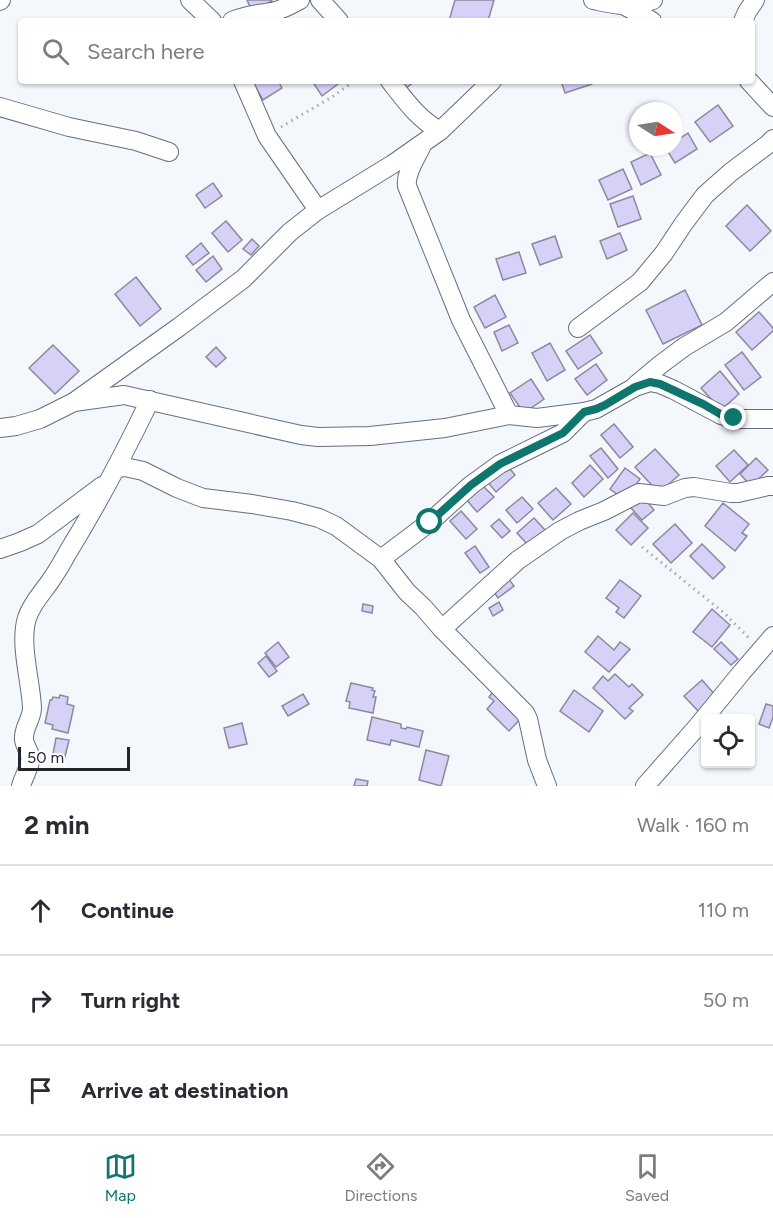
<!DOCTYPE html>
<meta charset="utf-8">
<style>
:root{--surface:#fff;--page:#f7f7f7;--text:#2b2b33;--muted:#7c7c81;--line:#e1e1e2;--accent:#0f766e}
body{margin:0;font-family:Figtree,sans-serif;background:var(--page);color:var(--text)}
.controls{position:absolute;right:18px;bottom:18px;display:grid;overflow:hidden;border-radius:6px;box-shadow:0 2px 4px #0004}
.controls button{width:54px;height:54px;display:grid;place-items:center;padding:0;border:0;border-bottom:2px solid var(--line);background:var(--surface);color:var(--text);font:30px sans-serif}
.compass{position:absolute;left:629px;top:102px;width:54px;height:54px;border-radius:50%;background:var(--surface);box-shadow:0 2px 4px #0004;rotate:102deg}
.scale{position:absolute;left:18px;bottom:15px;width:112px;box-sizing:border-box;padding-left:6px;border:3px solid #21262d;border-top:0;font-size:16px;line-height:21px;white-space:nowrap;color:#21262d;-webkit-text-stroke:4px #fff;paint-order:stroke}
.stop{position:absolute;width:18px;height:18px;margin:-14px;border:4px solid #0f766e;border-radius:50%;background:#fff}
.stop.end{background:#0f766e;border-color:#fff;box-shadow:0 2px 6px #0008}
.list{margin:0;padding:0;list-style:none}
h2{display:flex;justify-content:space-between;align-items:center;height:78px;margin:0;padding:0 24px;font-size:26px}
h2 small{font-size:20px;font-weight:400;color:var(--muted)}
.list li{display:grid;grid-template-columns:39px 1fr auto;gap:18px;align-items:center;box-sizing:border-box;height:90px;padding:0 24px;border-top:2px solid var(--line)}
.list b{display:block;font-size:22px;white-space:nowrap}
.list em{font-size:20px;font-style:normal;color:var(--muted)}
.icon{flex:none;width:33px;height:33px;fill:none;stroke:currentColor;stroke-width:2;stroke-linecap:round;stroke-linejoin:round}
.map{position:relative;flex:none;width:773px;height:786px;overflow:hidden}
.search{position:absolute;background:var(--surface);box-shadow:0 2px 4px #0004;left:18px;right:18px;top:18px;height:66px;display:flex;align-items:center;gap:15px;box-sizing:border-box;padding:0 21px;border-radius:6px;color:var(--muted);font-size:22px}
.sheet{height:348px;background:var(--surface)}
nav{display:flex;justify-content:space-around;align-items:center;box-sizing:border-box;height:84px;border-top:2px solid var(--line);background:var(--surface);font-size:16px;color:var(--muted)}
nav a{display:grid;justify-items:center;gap:3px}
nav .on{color:var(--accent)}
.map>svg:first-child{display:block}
</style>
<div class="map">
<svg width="773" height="786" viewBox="0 0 773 786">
<rect width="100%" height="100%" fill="#f4f7fb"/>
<g fill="#d6d1f6" stroke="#8b899e" stroke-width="1.5">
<path d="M247 0H272V1L252 11Z"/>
<path d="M455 0H494L488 21H449Z"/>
<path d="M252 81H278L282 88 263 100Z"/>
<path d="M312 81H342L322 96Z"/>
<path d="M398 81H415L405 89Z"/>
<path d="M561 81H591L592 84 565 93Z"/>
<path d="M718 105 733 126 710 142 695 122Z"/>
<path d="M688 133 697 149 675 163 665 147H674V142Z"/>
<path d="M650 153 661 175 641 185 631 162Z"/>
<path d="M623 169 632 189 608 200 599 180Z"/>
<path d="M213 183 222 196 205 208 196 195Z"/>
<path d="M633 196 641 219 618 227 610 204Z"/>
<path d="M747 205 771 231 750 251 726 226Z"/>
<path d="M226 221 242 240 228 252 212 233Z"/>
<path d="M620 233 627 250 607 259 600 241Z"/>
<path d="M555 236 562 257 540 265 532 244Z"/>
<path d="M252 239 259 246 251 255 243 249Z"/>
<path d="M201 243 209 253 193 265 186 256Z"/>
<path d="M519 252 526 273 503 280 496 259Z"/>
<path d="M213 256 222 269 206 282 196 270Z"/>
<path d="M136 277 161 309 140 326 115 294Z"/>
<path d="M685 290 702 325 663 344 646 310Z"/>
<path d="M495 295 506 317 485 328 474 307Z"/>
<path d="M759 312 773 328V331L752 350 736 332Z"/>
<path d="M509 325 518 343 502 351 494 332Z"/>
<path d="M590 335 602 353 578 369 566 351Z"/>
<path d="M550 343 565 370 547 381 532 353Z"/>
<path d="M53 345 79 371 55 394 29 368Z"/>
<path d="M216 347 226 358 216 367 206 357Z"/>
<path d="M742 352 761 377 744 390 725 365Z"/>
<path d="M596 364 607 380 587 395 575 379Z"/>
<path d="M720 371 739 394 721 410 701 388Z"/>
<path d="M531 379 544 399 524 413 510 393Z"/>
<path d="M614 424 633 447 620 458 601 435Z"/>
<path d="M601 448 618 469 608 478 590 456Z"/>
<path d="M655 449 679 475 659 493 635 467Z"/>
<path d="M734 450 748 465 730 482 716 466Z"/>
<path d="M756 458 768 470 751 486 740 474Z"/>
<path d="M505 463 515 475 496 492 486 480Z"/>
<path d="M590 465 603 479 584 497 572 483Z"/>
<path d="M625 468 640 479 625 500 610 489Z"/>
<path d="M482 485 494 497 477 512 466 499Z"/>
<path d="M556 488 571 504 553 520 538 503Z"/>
<path d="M642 496 654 510 642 520 630 507Z"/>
<path d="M522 497 533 509 517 523 506 510Z"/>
<path d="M723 503 749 524 742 533 747 536 735 551 705 526Z"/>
<path d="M461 511 477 529 466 539 450 521Z"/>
<path d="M633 513 648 528 631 545 616 530Z"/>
<path d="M534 518 545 530 528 545 517 533Z"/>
<path d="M499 519 510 531 502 538 491 526Z"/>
<path d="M675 524 692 543 671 563 653 544Z"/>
<path d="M702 544 725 567 713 579 690 556Z"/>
<path d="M475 546 489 567 480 573 465 553Z"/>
<path d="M508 578 514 586 498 598 492 589Z"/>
<path d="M620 580 641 596 624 618 616 612 619 608 606 598Z"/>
<path d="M499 602 503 610 493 616 489 608Z"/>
<path d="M363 604 373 606 372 613 362 611Z"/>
<path d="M712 609 730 625 712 647 693 632Z"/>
<path d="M598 636 614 650 620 642 630 649 609 672 585 652Z"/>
<path d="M278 642 289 657 276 667 265 653Z"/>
<path d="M721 642 738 659 731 665 714 649Z"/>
<path d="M266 656 277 671 269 677 258 663Z"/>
<path d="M615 674 629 687 632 684 643 695 629 708 633 711 625 719 593 688 603 676 608 681Z"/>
<path d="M702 680 716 696 699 712 684 696Z"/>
<path d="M351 683 373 688 372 690 375 691 373 697H376L373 713 349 708 350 702 346 701Z"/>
<path d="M495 689 523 716 509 731 487 709 494 701 489 697Z"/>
<path d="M574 690 603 711 589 732 560 711Z"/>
<path d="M303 694 309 704 288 716 282 706Z"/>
<path d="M60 695 68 697 67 704 74 706 68 733 52 729 53 725 45 723 50 700H52L53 697 59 698Z"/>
<path d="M766 704 773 706V717L769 728 759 724Z"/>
<path d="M372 717 401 724V728L406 729 407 727 423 731 419 747 391 740 390 745 367 740Z"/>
<path d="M242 723 247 744 229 748 224 728Z"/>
<path d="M56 738 69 740 64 761 52 759Z"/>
<path d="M426 750 449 756 441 786 419 780Z"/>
<path d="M356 779 368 781 367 786H354Z"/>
</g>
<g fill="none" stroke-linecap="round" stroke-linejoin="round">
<defs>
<g id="street">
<path d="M190 0 212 21"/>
<path d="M320 0 339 21"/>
<path d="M593 0C617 5 629 9 653 0"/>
<path d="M0 1 1 0"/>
<path d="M625 6 652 21"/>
<path d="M232 21C245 15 258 14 272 12 282 10 291 5 300 0"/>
<path d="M743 21 747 12 755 0"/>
<path d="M243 81 267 136 318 210"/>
<path d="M390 81C405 100 418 119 440 131"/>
<path d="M749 81 773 107"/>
<path d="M0 107 69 127 136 141 169 152"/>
<path d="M422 145C417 157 405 172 407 186L461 320 509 415"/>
<path d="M578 328 640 282 664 253 684 223 705 195 731 172 767 145 773 139"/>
<path d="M636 385 660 365 684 347 726 322 773 282"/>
<path d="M74 402 124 395 301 435 318 437 370 436 445 428 509 415 537 418 584 412 596 409 635 387 650 382 660 384 674 390 721 415 734 419H773"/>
<path d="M0 428 16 426 40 419 74 402 179 327 243 279 290 232 318 210 393 164 440 131 492 81"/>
<path d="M117 468 125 467 143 471 177 488 203 498 252 504 292 511 319 518 336 526 381 559 407 592 423 607 442 629 525 713 528 719 537 760 547 786"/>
<path d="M0 549 20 542 38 534 102 486"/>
<path d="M381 559 430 522 471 485 500 464 563 433 584 412"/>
<path d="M442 629 518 560 560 531 579 521 604 511 639 493 664 496 685 488 694 487 731 493H738L768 486H773"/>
<path d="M21 786C23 778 32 763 30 756 29 750 24 745 24 739 23 728 32 719 32 708 31 681 19 644 27 618 31 605 41 594 49 583 56 573 62 563 68 552 98 503 125 452 150 400"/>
<path d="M645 786 697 727 742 672 773 636"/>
</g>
</defs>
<use href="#street" stroke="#656f82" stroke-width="20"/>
<g stroke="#a6aaaf" stroke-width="3" stroke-dasharray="1.5 4.5" stroke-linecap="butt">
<path d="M281 127 332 97 354 81"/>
<path d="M642 547 723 612 750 639"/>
</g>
<use href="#street" stroke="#fff" stroke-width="18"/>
</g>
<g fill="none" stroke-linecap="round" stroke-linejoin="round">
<path stroke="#0f766e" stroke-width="8" d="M430 522 471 485 500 464 563 433 584 412 596 409 605 405 635 387 650 382 660 384 703 404 722 415 734 418"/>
</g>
</svg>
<div class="controls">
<button><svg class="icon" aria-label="locate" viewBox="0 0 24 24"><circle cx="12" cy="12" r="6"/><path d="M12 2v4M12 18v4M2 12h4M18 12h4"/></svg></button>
</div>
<svg class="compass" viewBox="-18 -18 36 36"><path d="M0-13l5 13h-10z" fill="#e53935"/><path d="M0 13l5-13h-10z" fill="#7c7c81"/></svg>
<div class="scale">50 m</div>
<div class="stop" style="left:430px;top:522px"></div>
<div class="stop end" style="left:734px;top:418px"></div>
<div class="search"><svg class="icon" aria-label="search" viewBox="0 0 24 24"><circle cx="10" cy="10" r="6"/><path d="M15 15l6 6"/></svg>Search here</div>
</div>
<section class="sheet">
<h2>2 min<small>Walk · 160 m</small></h2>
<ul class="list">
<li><svg class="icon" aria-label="ahead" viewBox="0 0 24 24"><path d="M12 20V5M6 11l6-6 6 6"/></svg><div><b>Continue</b></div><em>110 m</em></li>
<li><svg class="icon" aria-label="right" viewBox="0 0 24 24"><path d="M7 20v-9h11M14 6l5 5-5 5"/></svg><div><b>Turn right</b></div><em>50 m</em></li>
<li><svg class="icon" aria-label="arrive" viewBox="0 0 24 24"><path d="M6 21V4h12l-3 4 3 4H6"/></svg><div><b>Arrive at destination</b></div></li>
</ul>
</section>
<nav>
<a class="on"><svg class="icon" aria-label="map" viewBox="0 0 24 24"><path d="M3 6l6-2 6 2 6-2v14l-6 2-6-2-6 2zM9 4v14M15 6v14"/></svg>Map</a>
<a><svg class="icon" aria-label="directions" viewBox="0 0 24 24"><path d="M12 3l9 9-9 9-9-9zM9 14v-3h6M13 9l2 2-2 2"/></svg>Directions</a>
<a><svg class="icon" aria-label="saved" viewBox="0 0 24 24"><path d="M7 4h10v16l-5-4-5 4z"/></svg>Saved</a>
</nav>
